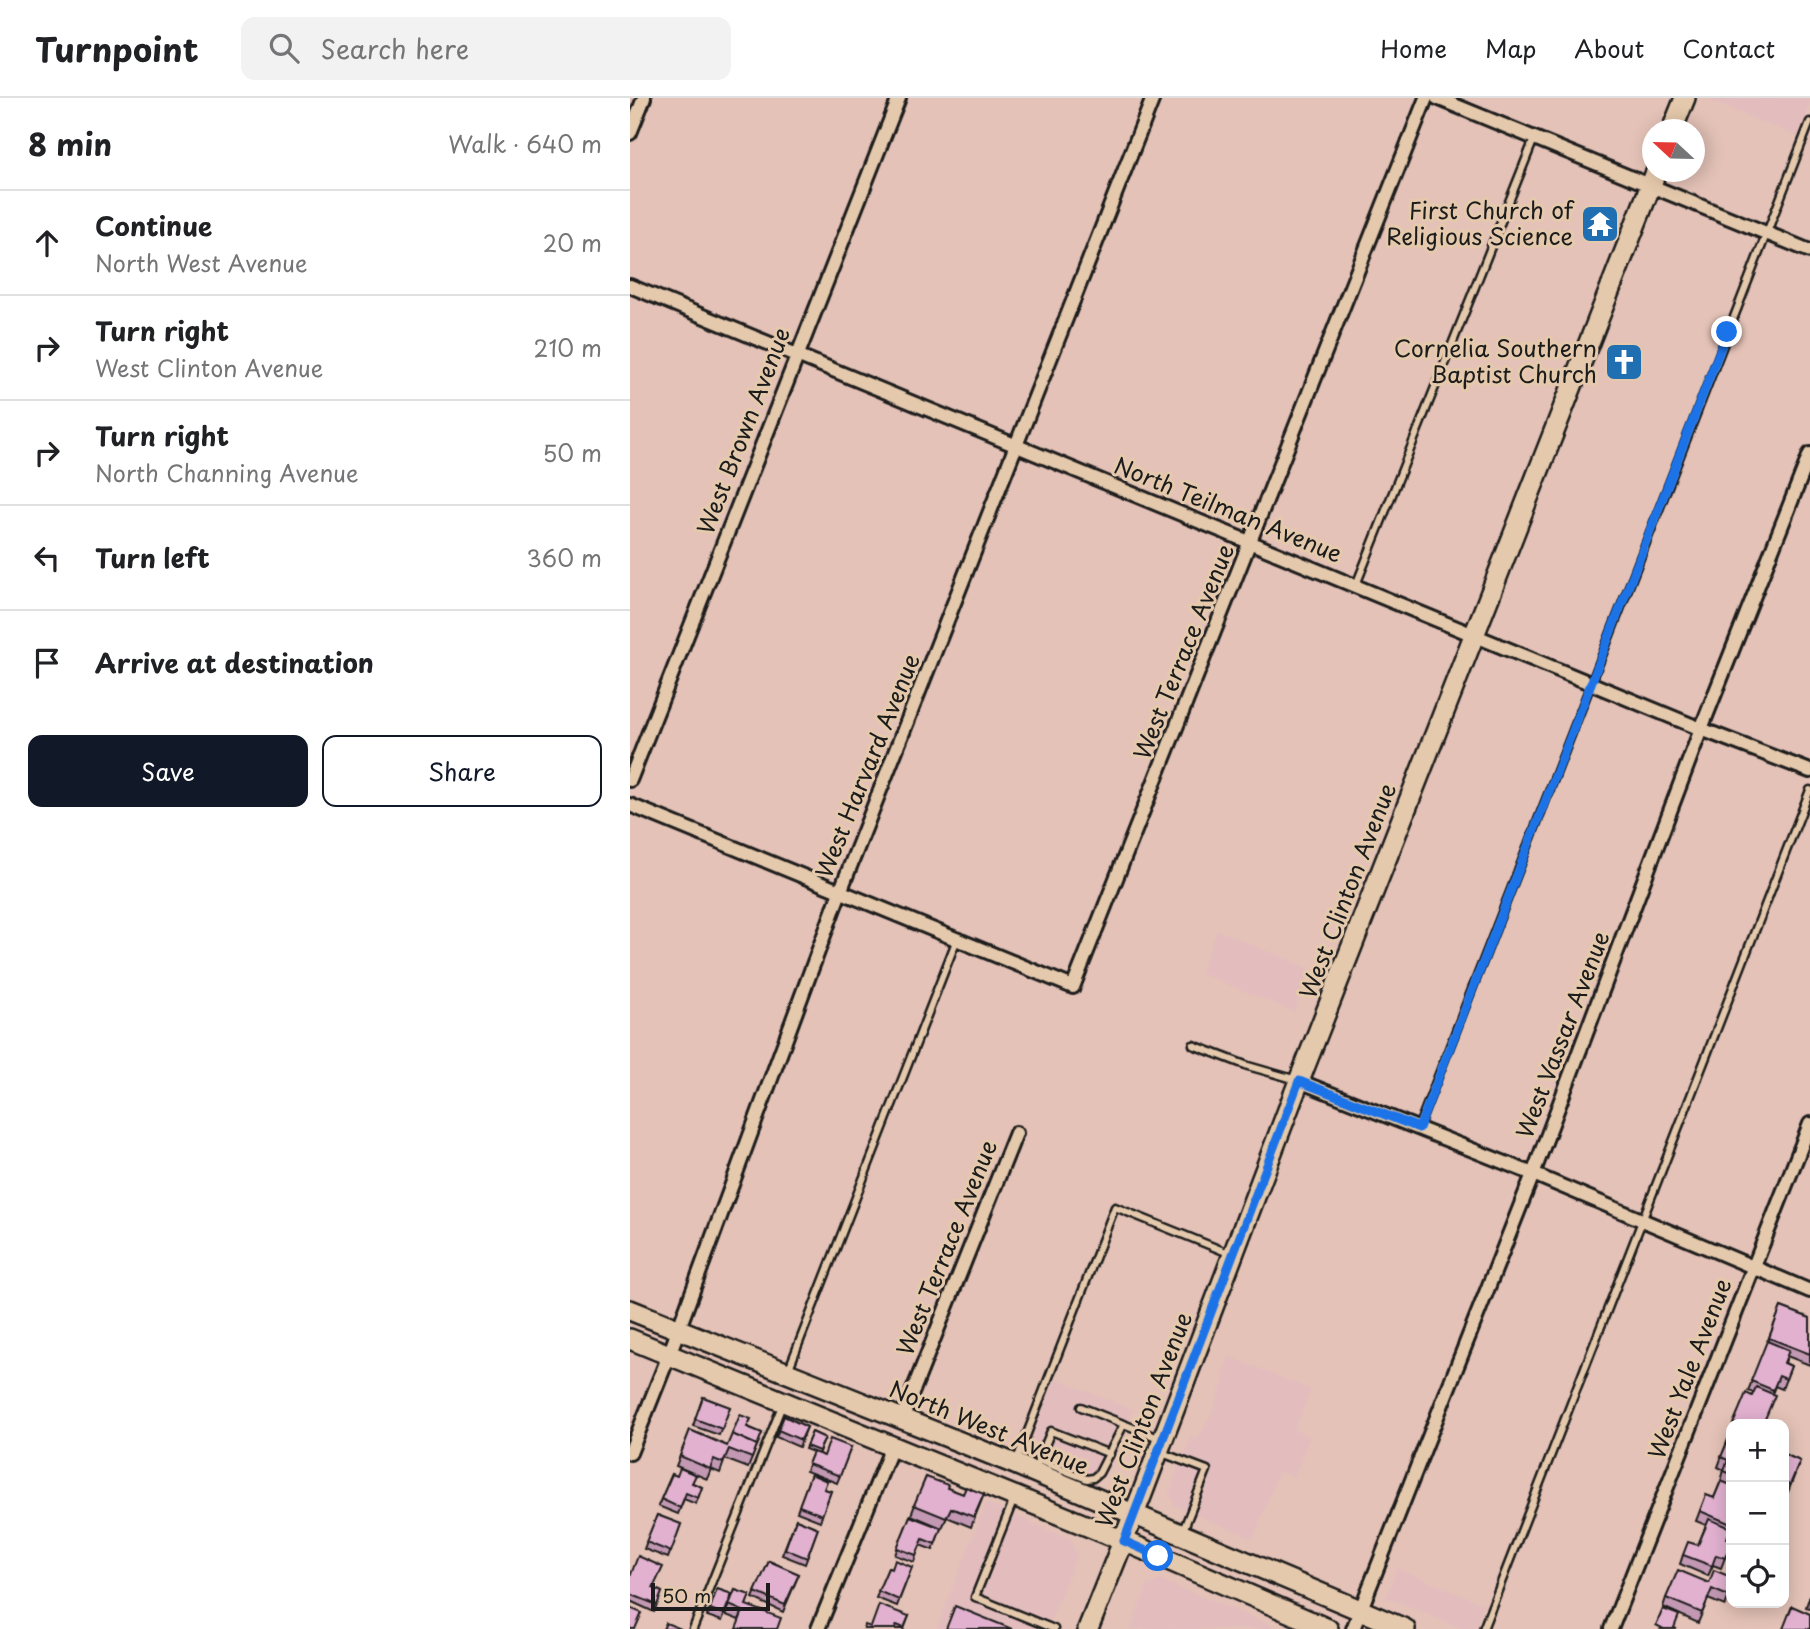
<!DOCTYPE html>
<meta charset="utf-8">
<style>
:root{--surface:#fff;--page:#f2f2f2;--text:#202124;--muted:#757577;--line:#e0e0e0;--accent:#111827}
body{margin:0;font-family:"Playpen Sans",sans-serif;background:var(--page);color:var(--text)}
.controls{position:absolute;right:21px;bottom:21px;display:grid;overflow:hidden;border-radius:14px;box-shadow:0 4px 18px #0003}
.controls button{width:63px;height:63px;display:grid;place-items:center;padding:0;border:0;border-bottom:2px solid var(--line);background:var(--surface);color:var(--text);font:35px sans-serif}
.compass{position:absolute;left:1012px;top:21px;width:63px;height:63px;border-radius:50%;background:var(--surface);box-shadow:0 4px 18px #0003;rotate:292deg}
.scale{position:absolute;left:21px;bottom:18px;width:119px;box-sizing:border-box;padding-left:7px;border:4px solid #1c1c1c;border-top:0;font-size:19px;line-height:24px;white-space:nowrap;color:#1c1c1c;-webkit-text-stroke:5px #e5c9ac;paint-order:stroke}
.stop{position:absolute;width:21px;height:21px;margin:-16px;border:5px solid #1a73e8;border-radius:50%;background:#fff}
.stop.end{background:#1a73e8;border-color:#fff;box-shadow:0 2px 7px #0008}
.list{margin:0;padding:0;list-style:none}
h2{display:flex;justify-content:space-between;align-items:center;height:91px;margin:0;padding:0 28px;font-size:30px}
h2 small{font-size:23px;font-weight:400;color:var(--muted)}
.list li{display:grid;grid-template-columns:46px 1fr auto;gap:21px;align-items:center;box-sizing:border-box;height:105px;padding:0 28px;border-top:2px solid var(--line)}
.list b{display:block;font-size:26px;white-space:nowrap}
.list p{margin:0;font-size:23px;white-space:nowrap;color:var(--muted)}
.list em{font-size:23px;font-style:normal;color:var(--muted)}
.actions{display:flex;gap:14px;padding:21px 28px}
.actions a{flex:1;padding:16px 0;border:2px solid var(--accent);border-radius:14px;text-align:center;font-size:24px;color:var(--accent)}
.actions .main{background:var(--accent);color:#fff}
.icon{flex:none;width:38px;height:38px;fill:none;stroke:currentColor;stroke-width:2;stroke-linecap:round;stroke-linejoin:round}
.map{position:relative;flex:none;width:1180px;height:1531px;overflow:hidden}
header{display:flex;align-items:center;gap:42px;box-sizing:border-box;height:98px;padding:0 35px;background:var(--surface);border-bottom:2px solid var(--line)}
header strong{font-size:33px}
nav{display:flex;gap:38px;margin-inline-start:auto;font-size:24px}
.search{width:490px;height:63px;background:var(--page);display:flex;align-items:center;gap:18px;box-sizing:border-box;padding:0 24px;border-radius:14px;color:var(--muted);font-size:26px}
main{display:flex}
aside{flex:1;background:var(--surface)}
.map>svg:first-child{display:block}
</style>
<header>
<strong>Turnpoint</strong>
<div class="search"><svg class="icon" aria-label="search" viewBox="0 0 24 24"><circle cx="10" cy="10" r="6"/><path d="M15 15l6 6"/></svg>Search here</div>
<nav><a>Home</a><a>Map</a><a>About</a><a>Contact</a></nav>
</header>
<main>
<aside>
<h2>8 min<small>Walk · 640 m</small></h2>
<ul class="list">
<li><svg class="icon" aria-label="ahead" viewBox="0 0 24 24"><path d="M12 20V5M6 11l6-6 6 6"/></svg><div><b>Continue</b><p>North West Avenue</p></div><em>20 m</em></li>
<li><svg class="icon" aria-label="right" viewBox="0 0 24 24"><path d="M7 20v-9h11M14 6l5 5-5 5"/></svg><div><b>Turn right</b><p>West Clinton Avenue</p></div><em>210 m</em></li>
<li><svg class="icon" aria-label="right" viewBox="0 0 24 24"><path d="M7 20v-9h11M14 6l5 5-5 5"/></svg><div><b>Turn right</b><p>North Channing Avenue</p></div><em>50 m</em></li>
<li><svg class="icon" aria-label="left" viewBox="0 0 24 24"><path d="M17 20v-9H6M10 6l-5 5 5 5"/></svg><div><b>Turn left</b></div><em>360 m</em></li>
<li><svg class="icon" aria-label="arrive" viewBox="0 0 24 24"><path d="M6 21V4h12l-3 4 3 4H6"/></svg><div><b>Arrive at destination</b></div></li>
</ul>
<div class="actions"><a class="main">Save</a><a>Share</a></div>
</aside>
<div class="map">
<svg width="1180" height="1531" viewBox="0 0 1180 1531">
<rect width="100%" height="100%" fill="#e4c2b7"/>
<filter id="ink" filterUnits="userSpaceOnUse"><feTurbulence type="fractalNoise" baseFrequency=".0143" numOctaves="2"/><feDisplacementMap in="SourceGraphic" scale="14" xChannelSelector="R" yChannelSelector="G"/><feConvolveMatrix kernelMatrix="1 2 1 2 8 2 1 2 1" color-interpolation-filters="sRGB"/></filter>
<g filter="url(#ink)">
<g fill="#e3bdbe">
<path d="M1084 0H1180V7L1168 39 1083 4Z"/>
<path d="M587 832 681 871 664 914 570 875Z"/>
<path d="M599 1258 681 1292 665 1332 680 1339 664 1380 649 1374 623 1441 544 1408 539 1395 561 1338 568 1340 581 1316 593 1285 594 1271Z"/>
<path d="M425 1280 503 1312 480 1370 465 1377 398 1349Z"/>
<path d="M356 1405 440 1441 447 1458 417 1531H306Z"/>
<path d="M767 1470 854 1506 845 1531H833L756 1499Z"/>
<path d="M531 1482 617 1517 651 1531H500L517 1487Z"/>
</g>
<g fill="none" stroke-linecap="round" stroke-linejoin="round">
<defs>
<g id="lane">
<path d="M726 487 904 41"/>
<path d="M563 947 618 968 667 982"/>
<path d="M788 1030 1180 24"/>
<path d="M158 1273 327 841"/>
<path d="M451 1309 531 1341"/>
<path d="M532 1355 577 1372 552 1435"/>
<path d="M408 1362 457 1381 463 1380 469 1375 494 1326"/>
<path d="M386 1364 485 1109 601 1156"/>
<path d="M408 1364 421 1333 480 1356"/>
<path d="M384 1401 345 1499 424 1531"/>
<path d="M63 1531 153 1305"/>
<path d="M853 1531 1180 692"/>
</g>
<g id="street">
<path d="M807 0 1180 153"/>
<path d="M0 35 14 0"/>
<path d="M0 188 1071 631 1180 673"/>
<path d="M0 682 269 0"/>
<path d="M0 707 443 889 796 0"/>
<path d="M669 983 903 1076 1180 1193"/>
<path d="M272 1320 386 1035"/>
<path d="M0 1355 39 1257 210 794 523 0"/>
<path d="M188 1531 262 1349"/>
<path d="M723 1531 903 1076 1071 631 1180 356"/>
<path d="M981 1531 1180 1026"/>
</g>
<g id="secondary">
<path d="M1042 32 1055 0"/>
<path d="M0 1212 385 1366 775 1531"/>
<path d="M0 1241 494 1443 698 1531"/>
<path d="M458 1531 512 1396 669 983 1026 74"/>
</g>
</defs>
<use href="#lane" stroke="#1c1c1c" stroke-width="11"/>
<use href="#street" stroke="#1c1c1c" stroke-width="18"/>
<use href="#secondary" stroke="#1c1c1c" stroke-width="24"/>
<use href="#lane" stroke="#e5c9ac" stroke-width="6"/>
<use href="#street" stroke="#e5c9ac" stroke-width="12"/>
<use href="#secondary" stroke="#e5c9ac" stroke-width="19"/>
</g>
<g fill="#c298b3" stroke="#1c1c1c" stroke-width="2">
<path d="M1151 1209 1180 1220V1267L1157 1258 1155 1265 1161 1268 1152 1291 1145 1288 1142 1296 1122 1298 1124 1295 1118 1293Z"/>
<path d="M73 1299 100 1309 89 1337 63 1328Z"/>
<path d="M154 1318 177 1329 169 1349 146 1339Z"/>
<path d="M118 1329 132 1335 118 1370 95 1361 90 1375 81 1371 77 1381 46 1368 60 1332 97 1348Z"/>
<path d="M1101 1330V1437L1099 1436 1097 1440 1101 1444 1091 1470 1083 1467 1078 1478 1050 1466 1053 1457 1068 1447 1076 1427 1066 1423 1076 1397 1084 1400 1091 1383 1094 1372 1088 1369 1100 1336H1099Z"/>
<path d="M182 1334 195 1340 188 1356 194 1358 221 1349 207 1385 176 1373 183 1354 175 1351Z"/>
<path d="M1154 1356 1170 1363 1158 1394 1154 1392Z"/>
<path d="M42 1376 72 1389 66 1406 54 1401 48 1416 28 1408Z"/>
<path d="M181 1376 194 1391 201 1393 190 1423 167 1414Z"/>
<path d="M296 1379 317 1390 333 1396H354L341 1429 317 1419 312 1430 281 1417Z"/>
<path d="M27 1417 51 1426 38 1460 14 1451Z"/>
<path d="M280 1418 311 1430 303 1452 290 1447 284 1464 265 1457Z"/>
<path d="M166 1421 188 1430 175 1466 152 1457Z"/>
<path d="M139 1463 169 1476 153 1514 123 1500Z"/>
<path d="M282 1469 267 1508 246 1500 258 1470 262 1471Z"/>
<path d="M0 1479 32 1494 24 1514 0 1503Z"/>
<path d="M1101 1479V1493L1095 1508 1078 1501 1068 1525 1033 1509 1036 1500 1079 1485Z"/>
<path d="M87 1491 102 1496 92 1523 77 1518Z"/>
<path d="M105 1492 120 1497 109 1522 96 1517Z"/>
<path d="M1180 1497V1510L1176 1509Z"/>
<path d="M279 1518 274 1531H234L241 1529Z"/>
</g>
<g fill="#e2b1d0" stroke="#1c1c1c" stroke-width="2">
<path d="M1151 1209 1180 1220V1256L1139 1240Z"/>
<path d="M1137 1243 1159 1252 1154 1265 1161 1268 1156 1281 1149 1278 1143 1292 1121 1283Z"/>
<path d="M1126 1289 1145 1297 1133 1326H1103L1116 1295 1122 1298Z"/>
<path d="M73 1299 100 1309 92 1331 65 1321Z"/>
<path d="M110 1317 121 1321 117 1329 132 1335 127 1348V1347L102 1336Z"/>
<path d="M154 1318 177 1329 171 1342 148 1332Z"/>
<path d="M60 1332 97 1348 102 1336 127 1347 122 1360 99 1351 93 1365 84 1361 80 1371 50 1358Z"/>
<path d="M182 1334 195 1340 189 1353 176 1348Z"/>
<path d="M1101 1335V1376L1094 1373 1098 1362 1091 1359Z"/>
<path d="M200 1341 221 1349 210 1378 178 1366 183 1354 194 1358Z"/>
<path d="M1154 1356 1170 1363 1160 1387 1154 1384Z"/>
<path d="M50 1370 66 1377 62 1385 72 1389 68 1400 56 1395 50 1410 31 1401 42 1376 47 1378Z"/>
<path d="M181 1376 197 1383 194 1391 201 1393 192 1417 169 1408Z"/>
<path d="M296 1379 318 1387 317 1390 333 1396 336 1389 354 1396 344 1419 321 1410 316 1420 284 1407Z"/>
<path d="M1091 1383 1101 1387V1426L1070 1413 1076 1397 1084 1400Z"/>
<path d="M27 1417 51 1426 41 1454 16 1444Z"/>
<path d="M280 1418 311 1430 305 1446 293 1441 286 1457 267 1450Z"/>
<path d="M166 1421 188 1430 177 1460 155 1451Z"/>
<path d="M1079 1421 1101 1430 1097 1440 1101 1441V1444L1095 1460 1086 1457 1082 1468 1053 1457 1058 1444 1068 1447Z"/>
<path d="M8 1458 33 1469 23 1490 32 1494 27 1507 0 1496V1479Z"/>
<path d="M265 1462 282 1469 269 1502 248 1493 258 1470 262 1471Z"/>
<path d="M139 1463 169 1476 155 1507 125 1494Z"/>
<path d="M1048 1472 1079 1485 1084 1472 1101 1479V1491L1098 1498 1082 1491 1072 1515 1036 1500Z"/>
<path d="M87 1491 102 1496 94 1516 80 1511Z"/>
<path d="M105 1492 120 1497 116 1507 151 1520 147 1531H106L113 1513 99 1507Z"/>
<path d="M249 1507 279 1518 274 1530 267 1527 265 1531H234L235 1527 241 1529Z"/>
<path d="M325 1508 382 1531H316Z"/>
<path d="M1162 1508 1180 1516V1531H1153Z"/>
<path d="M0 1510 12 1515 5 1531H0Z"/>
<path d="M1033 1511 1049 1517 1044 1530 1047 1531H1031L1032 1530 1026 1527Z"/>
<path d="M36 1525 51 1531H33Z"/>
</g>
</g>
<g fill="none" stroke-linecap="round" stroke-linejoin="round" filter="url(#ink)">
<path stroke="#1a73e8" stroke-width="9" d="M528 1458 494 1443 669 983 789 1030 1097 234"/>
</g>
<defs>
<symbol id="temple-square" viewBox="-11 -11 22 22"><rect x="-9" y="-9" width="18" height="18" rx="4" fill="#1f6fb2" stroke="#e5c9ac"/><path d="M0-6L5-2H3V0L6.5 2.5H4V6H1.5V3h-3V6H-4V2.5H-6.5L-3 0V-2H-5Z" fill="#fff"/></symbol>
<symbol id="church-square" viewBox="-11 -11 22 22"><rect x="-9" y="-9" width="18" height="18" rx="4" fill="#1f6fb2" stroke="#e5c9ac"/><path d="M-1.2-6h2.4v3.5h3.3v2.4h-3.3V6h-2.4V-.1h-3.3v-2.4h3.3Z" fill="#fff"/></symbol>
</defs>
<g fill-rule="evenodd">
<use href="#temple-square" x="948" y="104" width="44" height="44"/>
<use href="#church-square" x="972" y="242" width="44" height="44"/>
</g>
<g text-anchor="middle" stroke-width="6" stroke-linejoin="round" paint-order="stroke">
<g font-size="23" fill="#1c1c1c" stroke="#e5c9ac" text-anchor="end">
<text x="943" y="121">First Church of<tspan x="943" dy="26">Religious Science</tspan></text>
<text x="967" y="259">Cornelia Southern<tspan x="967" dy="26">Baptist Church</tspan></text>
</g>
<g font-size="23" fill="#1c1c1c" stroke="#e5c9ac">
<text transform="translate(114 333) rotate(-69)" y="8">West Brown Avenue</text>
<text transform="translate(598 412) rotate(22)" y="8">North Teilman Avenue</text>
<text transform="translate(554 554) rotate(-68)" y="8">West Terrace Avenue</text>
<text transform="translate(238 668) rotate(-68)" y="8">West Harvard Avenue</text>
<text transform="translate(718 793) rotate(-69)" y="8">West Clinton Avenue</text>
<text transform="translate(933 937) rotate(-69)" y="8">West Vassar Avenue</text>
<text transform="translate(317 1150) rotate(-68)" y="8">West Terrace Avenue</text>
<text transform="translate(1060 1271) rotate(-69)" y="8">West Yale Avenue</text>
<text transform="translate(514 1322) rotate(-69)" y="8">West Clinton Avenue</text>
<text transform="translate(359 1330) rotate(22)" y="8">North West Avenue</text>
</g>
</g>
</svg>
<div class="controls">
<button>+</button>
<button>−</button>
<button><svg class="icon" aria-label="locate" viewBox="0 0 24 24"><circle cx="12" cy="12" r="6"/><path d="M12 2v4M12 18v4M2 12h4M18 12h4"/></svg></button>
</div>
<svg class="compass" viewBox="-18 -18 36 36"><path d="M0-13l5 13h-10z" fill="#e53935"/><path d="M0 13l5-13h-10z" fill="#757577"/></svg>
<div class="scale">50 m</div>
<div class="stop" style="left:528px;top:1458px"></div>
<div class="stop end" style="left:1097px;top:234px"></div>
</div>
</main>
